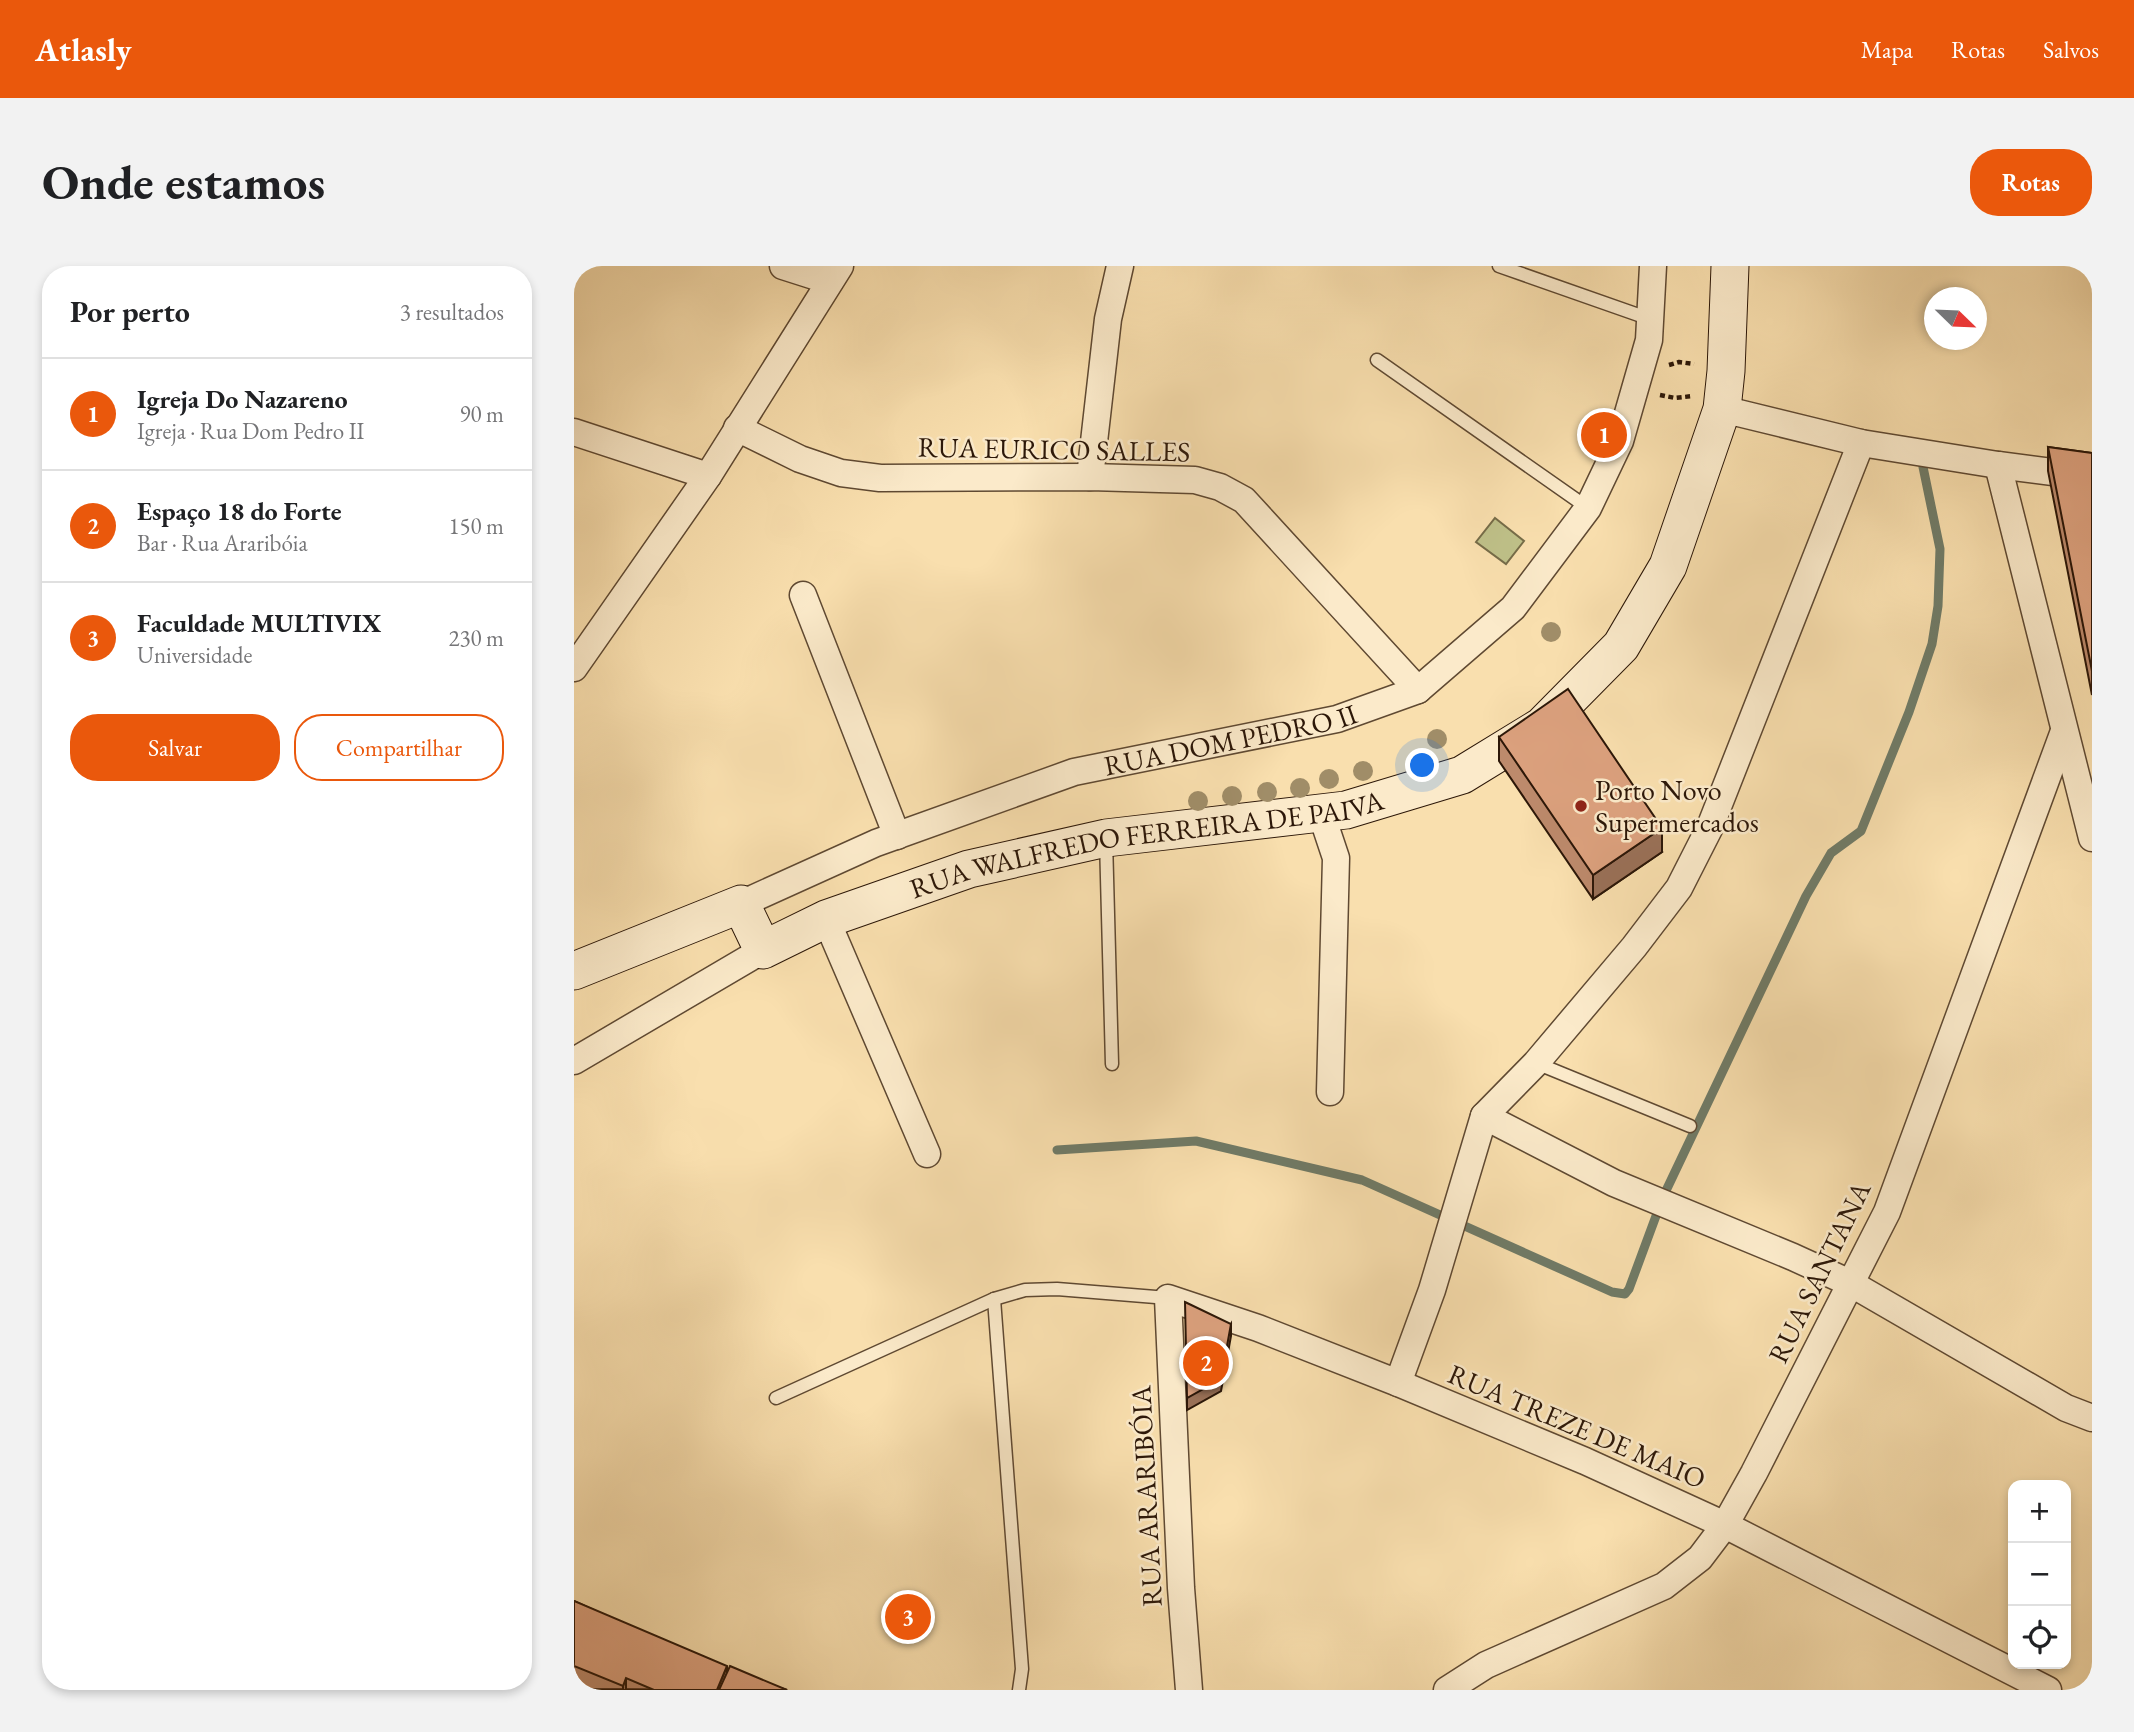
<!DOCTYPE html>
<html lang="pt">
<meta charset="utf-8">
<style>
:root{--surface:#fff;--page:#f2f2f2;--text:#202124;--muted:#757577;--line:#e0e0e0;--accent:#ea580c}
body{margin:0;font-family:"EB Garamond",serif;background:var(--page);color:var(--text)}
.controls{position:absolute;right:21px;bottom:21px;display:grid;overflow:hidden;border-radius:14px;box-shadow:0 4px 10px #0003}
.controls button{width:63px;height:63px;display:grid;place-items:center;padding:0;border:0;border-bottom:2px solid var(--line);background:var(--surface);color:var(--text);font:35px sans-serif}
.compass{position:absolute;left:1350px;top:21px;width:63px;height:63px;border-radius:50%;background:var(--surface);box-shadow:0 4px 10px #0003;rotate:113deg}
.you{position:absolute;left:849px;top:500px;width:24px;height:24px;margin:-18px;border:5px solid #fff;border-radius:50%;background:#1a73e8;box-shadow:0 0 0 10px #1a73e833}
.badge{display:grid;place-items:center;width:46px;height:46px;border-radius:50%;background:var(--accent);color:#fff;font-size:23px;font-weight:700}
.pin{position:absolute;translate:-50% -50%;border:4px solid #fff;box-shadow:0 2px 7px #0006}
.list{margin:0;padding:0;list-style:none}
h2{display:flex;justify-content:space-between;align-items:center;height:91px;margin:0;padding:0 28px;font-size:30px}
h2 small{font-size:23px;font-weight:400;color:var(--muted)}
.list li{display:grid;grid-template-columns:46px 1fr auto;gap:21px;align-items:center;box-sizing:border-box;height:112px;padding:0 28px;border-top:2px solid var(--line)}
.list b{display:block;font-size:26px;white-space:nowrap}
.list p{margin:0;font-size:23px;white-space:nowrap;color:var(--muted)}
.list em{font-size:23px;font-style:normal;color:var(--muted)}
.actions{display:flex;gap:14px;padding:21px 28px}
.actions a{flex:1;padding:16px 0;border:2px solid var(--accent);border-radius:28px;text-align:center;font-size:24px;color:var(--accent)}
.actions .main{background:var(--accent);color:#fff}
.icon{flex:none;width:38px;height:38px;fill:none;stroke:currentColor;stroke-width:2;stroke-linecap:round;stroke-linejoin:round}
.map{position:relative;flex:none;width:1518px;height:1424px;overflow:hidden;border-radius:28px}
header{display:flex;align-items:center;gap:42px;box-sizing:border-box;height:98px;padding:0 35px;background:var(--accent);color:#fff}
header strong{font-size:33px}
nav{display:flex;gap:38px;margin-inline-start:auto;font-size:24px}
.intro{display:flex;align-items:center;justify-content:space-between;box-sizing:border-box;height:168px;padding:0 42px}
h1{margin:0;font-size:49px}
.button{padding:18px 32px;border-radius:28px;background:var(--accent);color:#fff;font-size:24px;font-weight:700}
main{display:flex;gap:42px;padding:0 42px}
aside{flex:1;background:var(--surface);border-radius:28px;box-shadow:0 4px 10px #0003}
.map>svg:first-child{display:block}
</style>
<header>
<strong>Atlasly</strong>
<nav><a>Mapa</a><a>Rotas</a><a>Salvos</a></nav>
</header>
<div class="intro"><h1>Onde estamos</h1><a class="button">Rotas</a></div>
<main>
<aside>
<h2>Por perto<small>3 resultados</small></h2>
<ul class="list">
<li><span class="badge">1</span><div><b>Igreja Do Nazareno</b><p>Igreja · Rua Dom Pedro II</p></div><em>90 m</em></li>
<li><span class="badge">2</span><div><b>Espaço 18 do Forte</b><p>Bar · Rua Araribóia</p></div><em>150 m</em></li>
<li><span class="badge">3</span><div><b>Faculdade MULTIVIX</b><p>Universidade</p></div><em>230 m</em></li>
</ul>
<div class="actions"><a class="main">Salvar</a><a>Compartilhar</a></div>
</aside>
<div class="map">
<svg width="1518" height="1424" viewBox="0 0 1518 1424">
<rect width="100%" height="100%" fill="#f9dfae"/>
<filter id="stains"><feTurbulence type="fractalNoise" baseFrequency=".00286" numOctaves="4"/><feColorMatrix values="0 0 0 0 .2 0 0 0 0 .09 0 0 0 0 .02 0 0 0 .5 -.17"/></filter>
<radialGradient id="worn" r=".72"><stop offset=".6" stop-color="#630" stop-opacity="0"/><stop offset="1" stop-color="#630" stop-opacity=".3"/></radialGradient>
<path fill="#bfc189" stroke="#766c48" stroke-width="2" d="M921 252 950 275 932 298 902 276Z"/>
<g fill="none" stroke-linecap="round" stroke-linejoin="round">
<path stroke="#707b67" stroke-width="9" d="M483 884 622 875 788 914 1038 1026 1051 1028 1055 1023 1089 931 1232 630 1257 587 1287 565 1335 446 1358 378 1364 340 1366 283 1349 201"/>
<defs>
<g id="lane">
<path d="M925 0 1076 53"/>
<path d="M803 94 1014 242"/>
<path d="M532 574 538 798"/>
<path d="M962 797 1116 860"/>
<path d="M420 1033 448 1403 445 1424"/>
<path d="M202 1132 420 1033 451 1024 483 1023 594 1032"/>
</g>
<g id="street">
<path d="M209 0 256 15"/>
<path d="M1148 143 1287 177 1424 199 1518 211"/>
<path d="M163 162 226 193 267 207 306 212 516 211 621 214 646 221 670 234 844 424"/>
<path d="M0 166 134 210"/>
<path d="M1424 199 1518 572"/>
<path d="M516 211 534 53 546 0"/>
<path d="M229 329 323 570"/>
<path d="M0 402 134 210 266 0"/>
<path d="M747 547 762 592 756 826"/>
<path id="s1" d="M167 638 302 577 500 506 763 453 844 424 939 342 1014 242 1046 175 1075 74 1079 0"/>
<path d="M252 653 353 888"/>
<path d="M0 795 189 684"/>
<path d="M910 850 1040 917 1219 991 1276 1017 1492 1142 1518 1152"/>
<path d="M824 1117 858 1024 910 850 962 797 1060 681 1105 622 1136 561 1287 177"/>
<path d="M615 1424 607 1322 594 1032 684 1062 824 1117 1011 1195 1151 1259 1474 1424"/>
<path d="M873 1424 912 1399 1090 1320 1126 1292 1151 1259 1180 1207 1313 946 1490 465"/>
</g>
<g id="secondary">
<path id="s2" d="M0 705 167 638 189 684 252 653 395 603 532 572 772 544 888 509 968 460 1047 380 1094 300 1148 143 1152 105 1156 0"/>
</g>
</defs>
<use href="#lane" stroke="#5f4932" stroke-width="15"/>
<use href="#street" stroke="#5f4932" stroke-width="29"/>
<use href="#secondary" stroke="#2c1708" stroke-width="39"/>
<g stroke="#2c1708" stroke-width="4.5" stroke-dasharray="5 3.5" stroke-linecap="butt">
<path d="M1095 99 1105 96 1120 98"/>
<path d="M1086 129 1101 132 1119 130"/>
</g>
<use href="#lane" stroke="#fbeaca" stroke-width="12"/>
<use href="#street" stroke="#fbeaca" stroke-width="26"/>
<use href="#secondary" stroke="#fbeaca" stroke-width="37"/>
</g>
<g fill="#a08d68">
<circle cx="977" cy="366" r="10"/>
<circle cx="863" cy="473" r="10"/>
<circle cx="789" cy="505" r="10"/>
<circle cx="755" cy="513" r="10"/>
<circle cx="726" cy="522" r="10"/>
<circle cx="693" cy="526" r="10"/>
<circle cx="658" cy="530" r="10"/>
<circle cx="624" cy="535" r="10"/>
</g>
<g fill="#bd8a6c" stroke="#2c1708" stroke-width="2">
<path d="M1474 181 1518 187V429L1474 205Z"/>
<path d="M925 471 1088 586 1019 633 925 495Z"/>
<path d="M0 1335 153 1405 213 1424 0 1423Z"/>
</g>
<g fill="#9a7158" stroke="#2c1708" stroke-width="2">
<path d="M1088 562V586L1019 633V609Z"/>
<path d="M657 1058V1070L647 1125 613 1144V1132Z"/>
<path d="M153 1400V1424H143Z"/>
<path d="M52 1412V1424H49V1420Z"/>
</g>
<g fill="#dca17e" stroke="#2c1708" stroke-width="2">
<path d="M1474 181 1518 187V405Z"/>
<path d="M994 423 1088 562 1019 609 925 471Z"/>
<path d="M611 1036 657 1058 647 1113 613 1132Z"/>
<path d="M0 1335 153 1400 143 1424H80L52 1412 49 1420 0 1400Z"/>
<path d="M156 1400 213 1424H145Z"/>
</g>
<circle fill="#8f2418" stroke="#fbeaca" stroke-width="2.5" cx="1007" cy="540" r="7"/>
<g text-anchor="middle" stroke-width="5" stroke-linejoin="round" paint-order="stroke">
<g font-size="28" fill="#2c1708" stroke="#fbeaca">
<text transform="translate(480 183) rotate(1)" y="10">RUA EURICO SALLES</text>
<text dy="10" stroke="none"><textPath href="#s1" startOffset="518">RUA DOM PEDRO II</textPath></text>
<text dy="10" stroke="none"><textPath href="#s2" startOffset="632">RUA WALFREDO FERREIRA DE PAIVA</textPath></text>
<text transform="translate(1245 1006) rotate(-64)" y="10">RUA SANTANA</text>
<text transform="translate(1003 1160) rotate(23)" y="10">RUA TREZE DE MAIO</text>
<text transform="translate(572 1230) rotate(-93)" y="10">RUA ARARIBÓIA</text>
</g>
<g font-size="28" fill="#2c1708" stroke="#fbeaca" text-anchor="start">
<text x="1021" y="534">Porto Novo<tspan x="1021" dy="32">Supermercados</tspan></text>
</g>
</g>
<rect width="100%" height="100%" filter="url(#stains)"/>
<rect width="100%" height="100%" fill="url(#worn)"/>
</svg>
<div class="controls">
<button>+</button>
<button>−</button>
<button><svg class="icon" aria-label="locate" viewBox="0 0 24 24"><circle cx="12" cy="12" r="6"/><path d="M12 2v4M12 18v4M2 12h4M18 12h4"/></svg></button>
</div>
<svg class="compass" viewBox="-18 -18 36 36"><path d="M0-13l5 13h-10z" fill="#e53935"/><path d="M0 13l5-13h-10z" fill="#757577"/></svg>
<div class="you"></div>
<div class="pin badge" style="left:1030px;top:169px">1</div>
<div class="pin badge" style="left:632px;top:1097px">2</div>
<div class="pin badge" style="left:334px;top:1351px">3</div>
</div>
</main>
